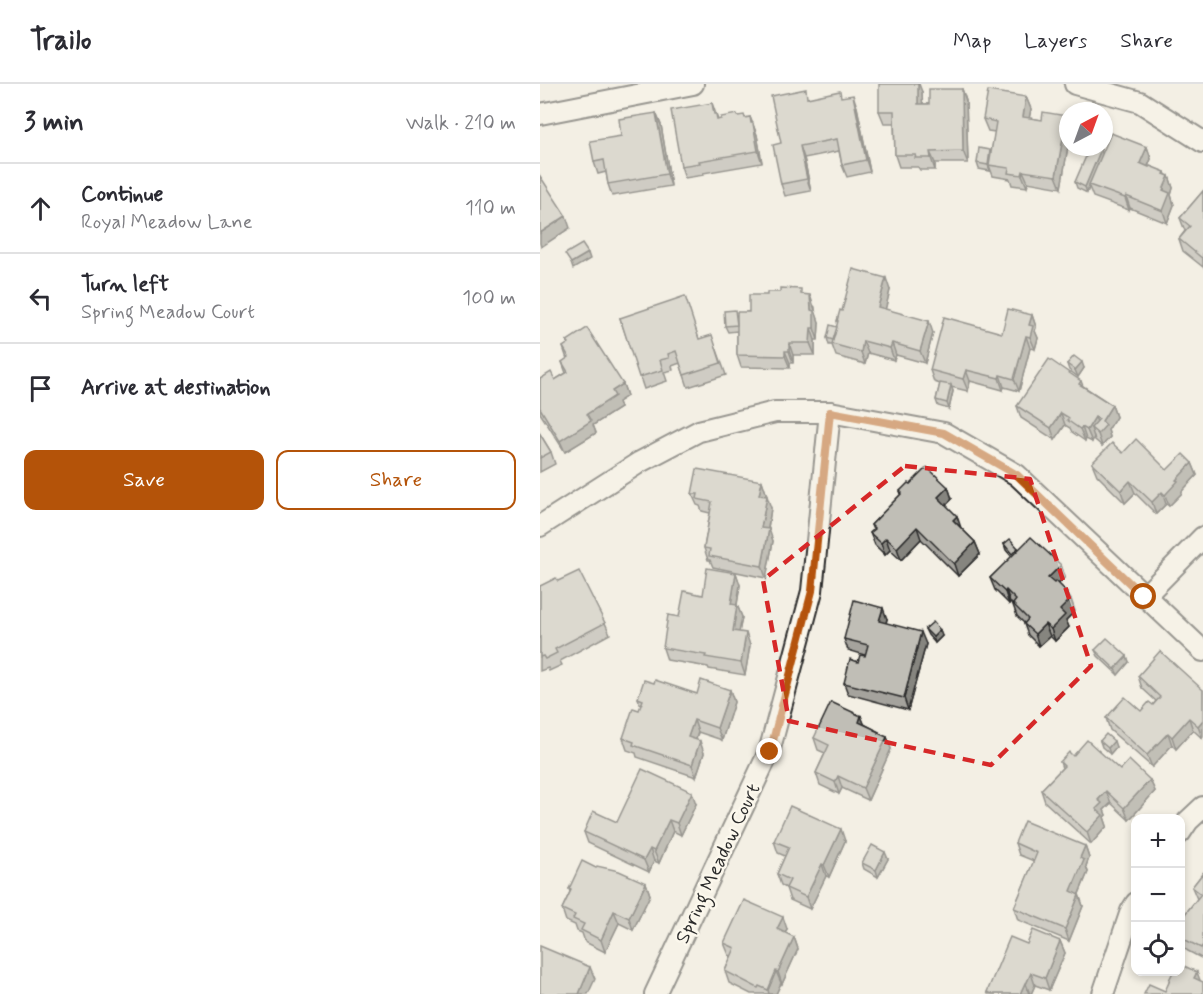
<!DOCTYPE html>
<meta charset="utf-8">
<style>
:root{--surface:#fff;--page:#f7f7f7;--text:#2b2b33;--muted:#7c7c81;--line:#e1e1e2;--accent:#b45309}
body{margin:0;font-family:Mynerve,sans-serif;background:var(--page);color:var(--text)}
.controls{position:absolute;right:18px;bottom:18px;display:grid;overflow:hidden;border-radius:12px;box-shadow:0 3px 9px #0003}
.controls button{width:54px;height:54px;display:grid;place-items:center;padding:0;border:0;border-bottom:2px solid var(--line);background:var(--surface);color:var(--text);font:30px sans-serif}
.compass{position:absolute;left:519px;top:18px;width:54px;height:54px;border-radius:50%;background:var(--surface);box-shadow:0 3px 9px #0003;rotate:41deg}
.stop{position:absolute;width:18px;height:18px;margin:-14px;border:4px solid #b45309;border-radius:50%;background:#fff}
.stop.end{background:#b45309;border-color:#fff;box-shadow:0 2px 6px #0008}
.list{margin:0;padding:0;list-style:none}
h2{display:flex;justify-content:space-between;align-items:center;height:78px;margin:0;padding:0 24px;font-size:26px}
h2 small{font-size:20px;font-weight:400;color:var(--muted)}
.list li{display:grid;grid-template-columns:39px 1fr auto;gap:18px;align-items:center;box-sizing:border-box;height:90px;padding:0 24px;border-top:2px solid var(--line)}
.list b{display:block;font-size:22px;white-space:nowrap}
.list p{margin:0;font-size:20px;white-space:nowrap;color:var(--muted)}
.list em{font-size:20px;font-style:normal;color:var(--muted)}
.actions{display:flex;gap:12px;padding:18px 24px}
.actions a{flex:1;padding:14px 0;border:2px solid var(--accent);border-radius:12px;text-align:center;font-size:21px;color:var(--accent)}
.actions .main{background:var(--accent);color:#fff}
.icon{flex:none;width:33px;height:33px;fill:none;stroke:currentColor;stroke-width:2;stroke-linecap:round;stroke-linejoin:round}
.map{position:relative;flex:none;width:663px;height:910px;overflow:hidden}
header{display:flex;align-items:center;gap:36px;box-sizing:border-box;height:84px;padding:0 30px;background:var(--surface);border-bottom:2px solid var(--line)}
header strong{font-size:28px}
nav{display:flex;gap:33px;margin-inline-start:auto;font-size:21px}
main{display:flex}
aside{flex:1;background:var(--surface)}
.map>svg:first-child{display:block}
</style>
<header>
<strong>Trailo</strong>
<nav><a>Map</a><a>Layers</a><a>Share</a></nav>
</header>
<main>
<aside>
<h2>3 min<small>Walk · 210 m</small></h2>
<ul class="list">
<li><svg class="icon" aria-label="ahead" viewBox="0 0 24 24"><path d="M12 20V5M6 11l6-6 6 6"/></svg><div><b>Continue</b><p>Royal Meadow Lane</p></div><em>110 m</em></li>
<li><svg class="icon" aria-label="left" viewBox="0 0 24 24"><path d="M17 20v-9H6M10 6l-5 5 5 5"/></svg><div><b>Turn left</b><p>Spring Meadow Court</p></div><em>100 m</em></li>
<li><svg class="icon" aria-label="arrive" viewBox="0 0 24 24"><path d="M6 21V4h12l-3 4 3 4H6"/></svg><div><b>Arrive at destination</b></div></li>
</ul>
<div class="actions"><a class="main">Save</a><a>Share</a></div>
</aside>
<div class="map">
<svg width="663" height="910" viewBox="0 0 663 910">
<rect width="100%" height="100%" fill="#f3efe4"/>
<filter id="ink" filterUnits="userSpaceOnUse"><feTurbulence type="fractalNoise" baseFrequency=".0167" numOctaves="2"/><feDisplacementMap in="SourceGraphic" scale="12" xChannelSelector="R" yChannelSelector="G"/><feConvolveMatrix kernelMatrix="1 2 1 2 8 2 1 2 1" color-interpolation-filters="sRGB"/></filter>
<g filter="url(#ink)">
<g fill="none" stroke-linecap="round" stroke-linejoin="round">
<defs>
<g id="street">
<path d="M535 0 600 18 663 58"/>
<path d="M0 30 153 0"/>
<path d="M0 442 100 378 159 347 235 328H290L404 349 477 391 663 567"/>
<path d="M604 513 663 453"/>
<path d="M640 749 648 737 663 723"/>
<path d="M115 910 229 668 272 507 290 328"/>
<path d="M563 910 591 827 596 819"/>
</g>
</defs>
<use href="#street" stroke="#2b2b2b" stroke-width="24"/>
<use href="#street" stroke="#fbf7ec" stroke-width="20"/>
</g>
<g fill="#a5a39d" stroke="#2b2b2b" stroke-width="1.5">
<path d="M422 5 426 17 428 79H395V86H380L378 83H359L355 71 354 39H344L339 27 382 8V20H389Z"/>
<path d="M302 13 317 23 330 88 307 93 302 81 299 67 264 74 271 107 245 112 241 100V59L269 14Z"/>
<path d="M486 13 491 25 489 34 502 36 527 32 528 35V62L521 104 488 98 487 103 472 101 470 95 453 92 450 84V87L439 85 437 79 451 69 455 48 448 47 443 35Z"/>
<path d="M172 19 178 36 198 32 205 34 210 33 217 51 222 79 163 89 164 91 145 94 141 82Z"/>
<path d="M116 29 121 41 131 102 72 112 68 100 66 88 58 90 54 78Z"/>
<path d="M607 63 611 75 608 83 625 88 626 91 629 92 633 104 631 111 634 121 627 139 590 124 589 126 553 113 549 103 547 109 537 104 535 98 562 69Z"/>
<path d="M663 107V183L643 167 639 155 645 147 640 134Z"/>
<path d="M350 206 345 225 393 249 385 279 356 271 354 276 328 269 325 280 296 272 292 261H289L287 254 297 243 298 240 297 237 302 227Z"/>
<path d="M263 211 275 223V228L279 238 278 256H275V271H253V279H250V284L201 283 197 271V247L188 248 185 242 197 231Z"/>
<path d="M492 231 496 243 495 247 498 254 495 265 490 264 479 307 464 303 463 306 430 297 428 307 411 303 413 307 409 325 398 322 396 316 400 300 394 298 390 286 462 249Z"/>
<path d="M80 234 159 255 176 263 186 291 148 303 140 279 132 282 133 286 124 288 127 297 104 305Z"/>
<path d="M27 257 83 300 87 312 78 318 80 324 53 341 56 349 25 368 0 329V295L15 296 26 289 22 278 27 275 23 263 28 260Z"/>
<path d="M527 280 544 284 538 293 529 286Z"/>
<path d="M541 297 543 302 572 321 576 333 568 346 570 353 562 362 555 356 554 353 552 358 546 355 545 357 532 348 530 344 525 341 515 356 481 334 477 322Z"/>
<path d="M0 350 11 368 15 380 0 388Z"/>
<path d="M583 369 627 386 652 379 657 391 642 407V409L629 422 626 420 616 430 595 409 585 419 557 391 552 379Z"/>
<path d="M222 397 226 409 225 412 231 424 228 445 233 457 226 494 173 483 170 476H168L164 464 170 429 162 427 160 422 157 421 152 410Z"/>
<path d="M370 400 408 403 412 415 406 421 421 444 435 458 440 470 418 492 381 455 361 476 350 466 345 471 335 461 330 449 333 446 331 441 361 410 360 407Z"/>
<path d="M464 460 478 464 479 466 521 481 525 493 518 500 527 508 535 527 526 536 529 543 515 557 510 552 499 562 488 551 484 540V539L477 532 473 521 470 518 469 520 455 506 450 494 472 473 466 466Z"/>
<path d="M196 489 200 501 197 521 202 533 199 548 210 561 205 591 169 585 168 583 127 576 123 564 139 533Z"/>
<path d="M18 497 65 539 70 550 20 577 22 581 9 587 8 584 0 587V502Z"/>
<path d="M347 535 346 539 386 560 368 626 308 610 304 599 318 578 325 571 308 566 304 555Z"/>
<path d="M385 545 402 552 395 559 388 551Z"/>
<path d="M555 566 587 572 589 578 578 591 558 572Z"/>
<path d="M598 592 663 606 662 654 653 646 636 665 632 661 612 683 570 646 566 634 601 627 613 621 616 617 602 604Z"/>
<path d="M114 599 157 610 190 606 194 618 182 656 158 648 156 656 164 669 156 693 97 673 96 669 87 666 83 654 99 626 101 623 98 614Z"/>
<path d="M321 632 324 640 339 648V650L347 653 351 665 328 716 302 704 299 710 280 701 276 689 285 669 278 666 274 654Z"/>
<path d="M560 657 576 663 570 670 562 663Z"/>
<path d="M533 672 610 696 615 707 589 736 571 719 564 726 566 731 564 733 567 742 551 760 505 718 501 706 522 684 520 678Z"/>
<path d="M156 720 141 751 133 747 119 779 114 777 109 788 48 759 44 748 77 738Z"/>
<path d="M234 757H305L289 793 286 792 270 825 250 816 246 804 241 801 237 790 245 772 238 769Z"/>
<path d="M475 759 545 762 549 774 546 782 548 788 539 810 543 822 529 857 478 836 474 824 494 777 479 771Z"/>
<path d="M348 775 338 793 324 785 322 779Z"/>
<path d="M663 789V875L648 867 640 861V827L645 830 657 815 652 803Z"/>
<path d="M106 799 110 811 93 846 79 839 65 868 45 858 42 849 37 847 35 841 26 837 22 825 30 808 29 805Z"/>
<path d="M247 845 245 849 254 853 258 865 242 900 241 899 236 910H211L189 899 185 887 191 872 189 871 184 859Z"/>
<path d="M520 857 525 869 509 906 495 901 491 910H448L447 908 487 860Z"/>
</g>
<g fill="#86857f" stroke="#2b2b2b" stroke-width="1.5">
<path d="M378 0H379L382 8 383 32 378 20Z"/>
<path d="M422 5 426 17 428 79 423 67Z"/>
<path d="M313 11 317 23 330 88 326 76Z"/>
<path d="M486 13 491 25 487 45 483 33Z"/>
<path d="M116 29 121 41 131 102 127 90Z"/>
<path d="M527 32 528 35V62L521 104 516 92Z"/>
<path d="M210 33 217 51 222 79 218 67Z"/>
<path d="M260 62 264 74 271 107 267 95Z"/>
<path d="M607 63 611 75 604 91 600 79Z"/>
<path d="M561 65 563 72 549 101V103L547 109 545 103Z"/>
<path d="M450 66 452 72 449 81 450 84V87L448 81Z"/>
<path d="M390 68 395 79V86L391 74Z"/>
<path d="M483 87 488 98 487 103 482 91Z"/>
<path d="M625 88 627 96 629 92 633 104 631 111 634 121 627 139 623 127Z"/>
<path d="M586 112 590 124 589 126 585 114Z"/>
<path d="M26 132 30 144 1 163 0 159V149Z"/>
<path d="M48 169 50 175 33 185 31 179Z"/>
<path d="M346 194 350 206 343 235 338 223Z"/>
<path d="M270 211 279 238 278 256 274 244 271 226Z"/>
<path d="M492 231 496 243 495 247 498 254 495 265 490 253 489 241Z"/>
<path d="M389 237 393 249 385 279 380 267Z"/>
<path d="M271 244 275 256V271L270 259Z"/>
<path d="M486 252 490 264 479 307 474 295Z"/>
<path d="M323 257 328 269 325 280 321 268Z"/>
<path d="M249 259 253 271V279L249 267Z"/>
<path d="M352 259 356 271 354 276 350 264Z"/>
<path d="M245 267 250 279V284L245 272Z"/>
<path d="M542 278 544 284 538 293 535 286Z"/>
<path d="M426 286 430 297 428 307 423 295Z"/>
<path d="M460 291 464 303 463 306 459 294Z"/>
<path d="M83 300 87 312 78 318 80 324 53 341 56 349 25 368 20 357 47 330 72 307Z"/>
<path d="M411 301 413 307 409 325 407 319Z"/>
<path d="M572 321 576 333 568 346 570 353 562 362 558 350 562 337Z"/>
<path d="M521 329 525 341 515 356 511 344Z"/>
<path d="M555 333 560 345 551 344 554 353 552 358 547 346Z"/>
<path d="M542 343 546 355 545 357 540 345Z"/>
<path d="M652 379 657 391 642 407V409L629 422 625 411 636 396Z"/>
<path d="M222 397 226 409 223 423 219 411Z"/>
<path d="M590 397 595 409 585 419 581 407Z"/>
<path d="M408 403 412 415 402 425 398 413Z"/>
<path d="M622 408 626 420 616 430 612 418Z"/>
<path d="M227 412 231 424 226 456 221 444Z"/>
<path d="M417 432 421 444 413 436Z"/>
<path d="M377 443 381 455 361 476 357 464Z"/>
<path d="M229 445 233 457 226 494 222 482Z"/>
<path d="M346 454 350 466 345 471 341 459Z"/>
<path d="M435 458 440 470 418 492 414 480Z"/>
<path d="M521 481 525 493 513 506 508 494Z"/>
<path d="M196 489 200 501 195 532 191 520Z"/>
<path d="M466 506 470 518 469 520 465 508Z"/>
<path d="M527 508 530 516 531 515 535 527 526 536 529 543 515 557 511 545Z"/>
<path d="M197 521 202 533 197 559 193 547Z"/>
<path d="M343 524 347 535 343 549 339 537Z"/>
<path d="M505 540 510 552 499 562 495 550Z"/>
<path d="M400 546 402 552 395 559 393 553Z"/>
<path d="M381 548 386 560 368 626 364 614Z"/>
<path d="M206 549 210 561 205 591 201 579Z"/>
<path d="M587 572 589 578 578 591 575 585Z"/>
<path d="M190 606 194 618 182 656 177 644Z"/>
<path d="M321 632 326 644 319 638Z"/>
<path d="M649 634 653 646 636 665 632 653Z"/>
<path d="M154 636 158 648 153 665 148 653Z"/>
<path d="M663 636V653L662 654 658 642Z"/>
<path d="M628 649 632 661 612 683 607 671Z"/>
<path d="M347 653 351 665 328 716 323 704Z"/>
<path d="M160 657 164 669 156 693 152 681Z"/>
<path d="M574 657 576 663 570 670 568 664Z"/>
<path d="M298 692 302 704 299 710 295 698Z"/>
<path d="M610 696 615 707 589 736 584 724Z"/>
<path d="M566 707 571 719 564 726 566 731 564 733 567 742 551 760 547 748 556 725 558 716Z"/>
<path d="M152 708 156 720 141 751 137 739Z"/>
<path d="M129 736 133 747 119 779 114 767Z"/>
<path d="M301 745 305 757 289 793 284 781Z"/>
<path d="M545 762 549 774 546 782 548 788 535 819 531 807 540 774Z"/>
<path d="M110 765 114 777 109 788 104 776Z"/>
<path d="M345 768 348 775 338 793 336 786Z"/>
<path d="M282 780 286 792 270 825 266 813Z"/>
<path d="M106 799 110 811 93 846 89 834Z"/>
<path d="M539 811 543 822 529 857 525 845Z"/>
<path d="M74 827 79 839 65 868 61 856Z"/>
<path d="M243 833 247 845 241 857 237 845Z"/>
<path d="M254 853 258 865 242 900 238 888Z"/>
<path d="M520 857 525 869 509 906 505 894Z"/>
<path d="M50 883 55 895 48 910H39Z"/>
<path d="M236 887 241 899 236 910H229L228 906Z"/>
<path d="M657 888 661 899 654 894Z"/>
<path d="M491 889 495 901 491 910H490L486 900Z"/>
<path d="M485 899 489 910H480Z"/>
</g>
<g fill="#c0beb6" stroke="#2b2b2b" stroke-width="1.5">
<path d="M339 0H378V20H389V5H422L423 67 390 68 391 74H375L376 71H355L354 27H339Z"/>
<path d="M266 5 267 14 300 7 301 13 313 11 326 76 302 81 297 55 260 62 267 95 241 100 233 61 241 59 231 12Z"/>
<path d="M448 7 486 13 483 33 502 36 503 28 527 32 516 92 483 87 482 91 468 89 469 84 449 81 456 38 443 35Z"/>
<path d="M172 19 174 30H176L177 36 181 35V33L197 30 198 32 204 31 205 34 210 33 211 39H213L218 67 159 77 160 79 141 82 131 26Z"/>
<path d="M116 29 127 90 68 100 64 76 54 78 50 57 81 52 79 35Z"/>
<path d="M571 49 607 63 600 79 609 83 610 82 625 88 624 90 629 92 623 106 630 109 623 127 586 112 585 114 549 101Z"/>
<path d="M550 63H555L561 65 545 103 535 98Z"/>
<path d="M439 64 450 66 448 81 437 79Z"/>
<path d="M0 92 26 132 0 149Z"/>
<path d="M663 107V175L639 155 650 142 640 134Z"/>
<path d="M42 160 48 169 31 179 25 170Z"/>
<path d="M313 185 346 194 338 223 389 237 380 267 352 259 350 264 323 257 321 268 292 260 298 237H297L300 226 302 227Z"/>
<path d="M240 204 261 205V210L270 211 271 226 274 227V244H271L270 259H249V267H245V272L197 271V228H209V211H227V208H240Z"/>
<path d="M145 212 159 255 172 251 181 279 144 291 136 267 128 270 129 274 120 276 123 286 99 293 80 234Z"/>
<path d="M468 225 492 231 489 241 493 242 490 253 486 252 474 295 460 291 459 294 426 286 423 295 390 286 404 233 462 249Z"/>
<path d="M195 226 197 241 185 242 184 227Z"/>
<path d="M290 241 297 243 293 256 287 254Z"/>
<path d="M47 244 83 300 72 307 75 312 47 330 51 337 20 357 0 324V295L11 288 15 296 28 288 22 278 29 273 23 263 29 259 27 257Z"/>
<path d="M534 272 542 278 535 286 527 280Z"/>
<path d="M509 275 541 297 539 300 572 321 562 337 566 341 558 350 551 344 559 335 555 333 547 346 542 343 540 345 527 336 529 334 521 329 511 344 477 322Z"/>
<path d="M400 299 411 301 407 319 396 316Z"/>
<path d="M0 350 11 368 0 374Z"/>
<path d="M596 355 627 386 643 370 652 379 636 396 638 397 625 411 622 408 612 418 590 397 581 407 552 379 572 359 583 369Z"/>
<path d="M387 383 408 403 398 413 417 432 413 436 435 458 414 480 377 443 357 464 346 454 341 459 330 449 335 445 331 441 362 409 360 407 368 399 370 400Z"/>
<path d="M157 385 222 397 219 411 227 412 221 444 229 445 222 482 169 472 170 465 164 464 172 418 157 415 158 410H152Z"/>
<path d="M491 453 521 481 508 494 514 499 516 497 527 508 526 509 531 515 520 526 525 531 511 545 505 540 495 550 484 540 488 535 473 520 476 516 466 506 465 508 450 494Z"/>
<path d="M470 455 478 464 472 470 464 460Z"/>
<path d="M167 484 196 489 191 520 197 521 193 547 206 549 201 579 165 573 166 571 123 564 128 531 139 533 144 507 163 511Z"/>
<path d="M39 487 65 539 15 565 17 569 5 575 3 572 0 573V502L16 494 18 497Z"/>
<path d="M314 516 343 524 339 537 381 548 364 614 304 599 310 575 318 578 320 571 325 572 328 561 304 555Z"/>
<path d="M393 538 400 546 393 553 385 545Z"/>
<path d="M567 554 587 572 575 585 555 566Z"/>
<path d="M620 567 663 606V636L658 642 649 634 632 653 628 649 607 671 566 634 585 613 601 627 609 618 613 621 620 613 598 592Z"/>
<path d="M104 596 114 599 115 596 157 610 161 596 190 606 177 644 154 636 148 653 160 657 152 681 93 661 94 658 83 654 93 624 99 626 103 616 98 614Z"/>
<path d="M291 618 321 632 319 638 334 645V646L339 648 338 649 347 653 323 704 298 692 295 698 276 689 289 661 274 654Z"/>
<path d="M566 650 574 657 568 664 560 657Z"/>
<path d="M547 656 580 686 589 676 610 696 584 724 566 707 558 716 562 719 556 725 563 731 547 748 501 706 524 682 520 678 529 668 533 672Z"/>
<path d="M102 685 152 708 137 739 129 736 114 767 110 765 104 776 44 748 53 727 77 738Z"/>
<path d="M250 722 301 745 284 781 282 780 266 813 246 804 250 796 237 790 249 763 234 757Z"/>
<path d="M484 737 545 762 540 774 544 776 531 807 539 811 525 845 474 824 497 769 475 759Z"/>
<path d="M332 761 345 768 336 786 322 779Z"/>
<path d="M42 777 56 784 57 782 79 787 106 799 89 834 74 827 61 856 41 846 44 840 33 835 35 831 22 825 31 806 29 805Z"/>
<path d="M663 789V861L661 864 640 853V827L645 830 661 810 652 803Z"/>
<path d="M204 816 243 833 237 845 254 853 238 888 236 887 228 906 219 902 218 904 185 887 195 864 184 859Z"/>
<path d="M493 846 520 857 505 894 491 889 486 900 485 899 480 910H453L447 908 470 853 487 860Z"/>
<path d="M0 862 50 883 39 910H0Z"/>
<path d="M640 880 657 888 654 894 663 898V910H604L609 900 625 907 630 896H629L633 888H640Z"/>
</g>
</g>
<g fill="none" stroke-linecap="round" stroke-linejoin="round" filter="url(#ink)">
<path stroke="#b45309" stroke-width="8" d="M230 668 272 507 290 328 404 349 477 391 604 513"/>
</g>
<path d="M0 0H663V910H0ZM365 382 490 395 551 582 451 681 249 637 223 496Z" fill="#f3efe4" fill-opacity=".55" fill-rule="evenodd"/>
<path fill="none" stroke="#d62828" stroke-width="4.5" stroke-dasharray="12 8" stroke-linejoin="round" d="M365 382 490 395 551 582 451 681 249 637 223 496Z"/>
<g text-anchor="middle" stroke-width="5" stroke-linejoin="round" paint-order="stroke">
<g font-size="20" fill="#2b2b2b" stroke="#fbf7ec">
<text transform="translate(177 779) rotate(-65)" y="7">Spring Meadow Court</text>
</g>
</g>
</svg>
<div class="controls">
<button>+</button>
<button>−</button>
<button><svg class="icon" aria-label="locate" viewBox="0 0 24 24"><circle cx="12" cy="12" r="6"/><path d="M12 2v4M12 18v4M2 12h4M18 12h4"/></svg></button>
</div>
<svg class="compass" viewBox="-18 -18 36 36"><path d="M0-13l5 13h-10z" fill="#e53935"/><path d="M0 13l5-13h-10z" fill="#7c7c81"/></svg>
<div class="stop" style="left:604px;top:513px"></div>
<div class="stop end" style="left:230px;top:668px"></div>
</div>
</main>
